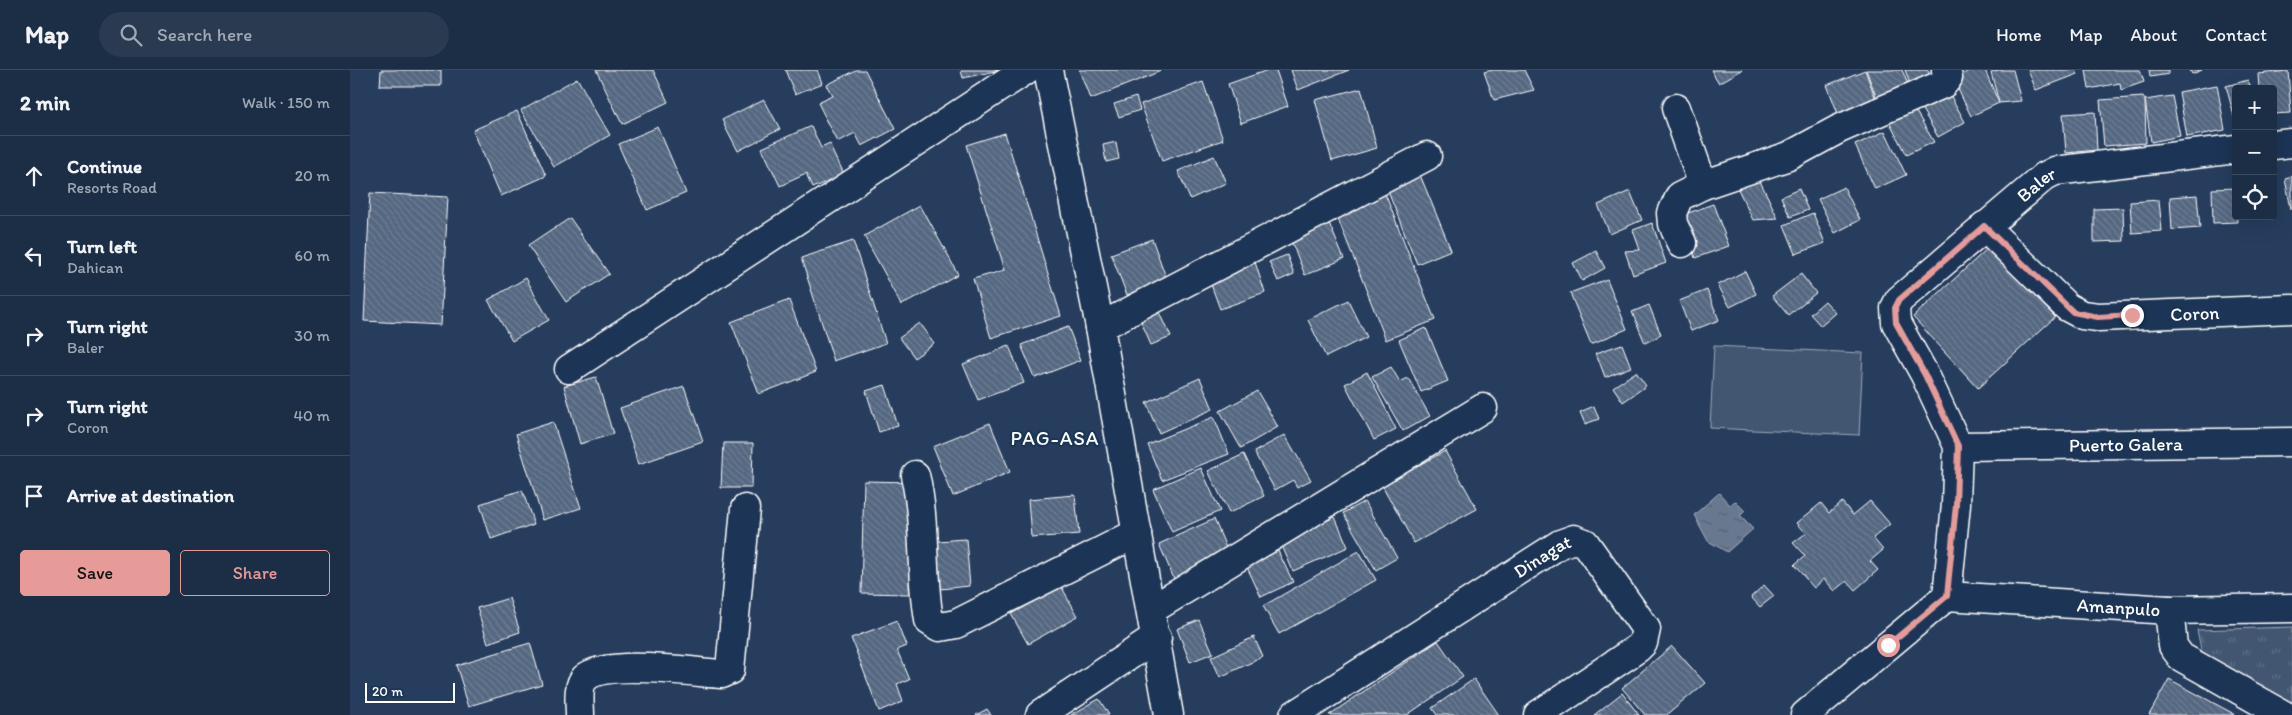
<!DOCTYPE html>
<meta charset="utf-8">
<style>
:root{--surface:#1c2e46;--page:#293a51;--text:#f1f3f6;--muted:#a0a8b3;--line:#3a4a5f;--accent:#e69b98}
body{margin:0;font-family:Itim,sans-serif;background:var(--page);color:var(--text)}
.controls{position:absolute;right:15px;top:15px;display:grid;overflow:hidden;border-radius:5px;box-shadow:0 5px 20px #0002}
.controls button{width:45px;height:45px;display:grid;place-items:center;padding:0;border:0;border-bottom:1px solid var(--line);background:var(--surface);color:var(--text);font:25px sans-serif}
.scale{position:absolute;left:15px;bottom:12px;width:90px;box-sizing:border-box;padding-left:5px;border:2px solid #fff;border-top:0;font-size:14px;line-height:18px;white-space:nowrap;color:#fff;-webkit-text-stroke:4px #1d3557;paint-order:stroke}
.stop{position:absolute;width:15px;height:15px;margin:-11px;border:4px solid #e69b98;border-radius:50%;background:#fff}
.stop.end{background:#e69b98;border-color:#fff;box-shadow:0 1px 5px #0008}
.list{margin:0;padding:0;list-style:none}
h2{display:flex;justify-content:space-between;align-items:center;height:65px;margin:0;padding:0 20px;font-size:21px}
h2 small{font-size:16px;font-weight:400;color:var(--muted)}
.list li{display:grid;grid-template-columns:32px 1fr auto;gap:15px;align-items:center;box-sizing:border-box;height:80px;padding:0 20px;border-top:1px solid var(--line)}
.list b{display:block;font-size:19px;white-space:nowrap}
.list p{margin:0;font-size:16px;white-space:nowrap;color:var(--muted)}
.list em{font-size:16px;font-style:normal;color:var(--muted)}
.actions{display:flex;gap:10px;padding:15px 20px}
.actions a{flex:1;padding:11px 0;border:1px solid var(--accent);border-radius:5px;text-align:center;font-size:18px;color:var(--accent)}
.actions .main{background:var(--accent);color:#111}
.icon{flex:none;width:28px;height:28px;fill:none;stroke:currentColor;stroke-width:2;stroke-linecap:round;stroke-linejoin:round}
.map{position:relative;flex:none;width:1942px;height:645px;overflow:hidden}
header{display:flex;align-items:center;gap:30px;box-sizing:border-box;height:70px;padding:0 25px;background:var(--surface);border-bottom:1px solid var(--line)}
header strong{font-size:24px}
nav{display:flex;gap:28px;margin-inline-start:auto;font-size:18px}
.search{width:350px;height:45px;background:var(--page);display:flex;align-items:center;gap:12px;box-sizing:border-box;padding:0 18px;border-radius:28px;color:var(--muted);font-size:19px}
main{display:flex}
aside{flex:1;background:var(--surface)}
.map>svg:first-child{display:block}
</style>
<header>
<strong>Map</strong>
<div class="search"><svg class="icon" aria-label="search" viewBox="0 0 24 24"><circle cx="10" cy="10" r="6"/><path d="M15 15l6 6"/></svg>Search here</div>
<nav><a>Home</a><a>Map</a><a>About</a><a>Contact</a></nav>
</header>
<main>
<aside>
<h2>2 min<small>Walk · 150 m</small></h2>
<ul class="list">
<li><svg class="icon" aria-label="ahead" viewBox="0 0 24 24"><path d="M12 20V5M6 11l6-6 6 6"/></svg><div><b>Continue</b><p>Resorts Road</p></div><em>20 m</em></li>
<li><svg class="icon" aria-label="left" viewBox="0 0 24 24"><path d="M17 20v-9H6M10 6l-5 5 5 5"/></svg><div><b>Turn left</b><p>Dahican</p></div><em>60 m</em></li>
<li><svg class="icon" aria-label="right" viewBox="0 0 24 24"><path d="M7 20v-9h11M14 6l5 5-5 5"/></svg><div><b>Turn right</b><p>Baler</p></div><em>30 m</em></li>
<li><svg class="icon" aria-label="right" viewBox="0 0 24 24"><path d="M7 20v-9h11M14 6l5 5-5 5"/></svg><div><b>Turn right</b><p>Coron</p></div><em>40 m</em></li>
<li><svg class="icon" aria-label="arrive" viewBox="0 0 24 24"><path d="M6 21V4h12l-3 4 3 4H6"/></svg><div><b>Arrive at destination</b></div></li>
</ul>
<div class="actions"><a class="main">Save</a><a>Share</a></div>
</aside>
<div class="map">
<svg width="1942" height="645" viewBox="0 0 1942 645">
<defs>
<pattern id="grass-tufts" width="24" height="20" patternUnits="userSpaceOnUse" patternTransform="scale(1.25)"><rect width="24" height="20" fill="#425672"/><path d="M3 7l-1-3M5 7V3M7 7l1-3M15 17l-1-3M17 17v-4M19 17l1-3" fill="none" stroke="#5e6f87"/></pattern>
<pattern id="water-ripples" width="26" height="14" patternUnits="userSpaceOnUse" patternTransform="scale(1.25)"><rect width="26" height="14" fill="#67788e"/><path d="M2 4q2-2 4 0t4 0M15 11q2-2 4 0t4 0" fill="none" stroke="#5a626d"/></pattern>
<pattern id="building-back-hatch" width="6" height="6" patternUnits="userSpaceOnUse" patternTransform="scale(1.25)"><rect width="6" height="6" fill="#556781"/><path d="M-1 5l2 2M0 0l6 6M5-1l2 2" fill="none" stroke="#6e7e94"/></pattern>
</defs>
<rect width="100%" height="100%" fill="#263d5e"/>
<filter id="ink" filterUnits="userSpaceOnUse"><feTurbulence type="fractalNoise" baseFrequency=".02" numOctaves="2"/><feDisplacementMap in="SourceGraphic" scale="10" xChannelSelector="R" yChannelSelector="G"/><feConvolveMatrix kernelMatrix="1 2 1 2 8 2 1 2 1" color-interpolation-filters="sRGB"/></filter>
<g filter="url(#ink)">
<path fill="url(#grass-tufts)" stroke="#a0aab8" d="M1942 557V635L1854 593 1847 560Z"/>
<path fill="#425672" stroke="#a0aab8" d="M1364 276 1513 283 1509 365 1360 358Z"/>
<path fill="url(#water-ripples)" stroke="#a4aebb" d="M1369 423 1380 435 1385 431 1395 441 1390 446 1403 459 1377 482 1358 471 1344 445Z"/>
<g fill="url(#building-back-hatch)" stroke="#fff">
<path d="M31 0H91V16H30Z"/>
<path d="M246 0H303L318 32 272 54Z"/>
<path d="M435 0H468L473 13 445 24Z"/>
<path d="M505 0H515L545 59 512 76 505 63 488 72 468 33 483 26 477 15Z"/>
<path d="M611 0H650L613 8Z"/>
<path d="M730 0H810L811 1 741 29Z"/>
<path d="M918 0H926L938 36 891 53 878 14Z"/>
<path d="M941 0H999L948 20Z"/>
<path d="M1143 0H1174L1184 20 1144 30 1134 2Z"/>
<path d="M1361 0H1392L1369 13Z"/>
<path d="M1515 0 1528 35 1490 49 1477 15Z"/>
<path d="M1516 0H1552L1560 19 1528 31Z"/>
<path d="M1555 0H1578L1583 13 1562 20Z"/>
<path d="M1622 0H1635L1649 33 1621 46 1603 9Z"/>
<path d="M1649 0H1663L1671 31 1649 33 1641 2Z"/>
<path d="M1678 0H1725L1728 4 1686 20Z"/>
<path d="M1736 0H1790L1794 12 1771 20 1770 13 1739 19Z"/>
<path d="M1799 0H1819V4L1800 7Z"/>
<path d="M1840 0H1852L1842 4Z"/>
<path d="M1938 1 1941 43 1923 44V19H1909L1908 4Z"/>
<path d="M227 8 260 65 204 97 171 40Z"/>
<path d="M1898 10 1901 19H1886L1885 50 1876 16Z"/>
<path d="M853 12 873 70 812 91 791 34Z"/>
<path d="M1867 15 1875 60 1837 67 1829 22Z"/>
<path d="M1011 18 1027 78 982 91 965 30Z"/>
<path d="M1598 21 1615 52 1588 67 1570 36Z"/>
<path d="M1822 26 1830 66 1801 72 1795 30Z"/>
<path d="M786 27 790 40 769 47 764 34Z"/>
<path d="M1793 27 1795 30 1796 73 1754 76 1750 30Z"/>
<path d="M414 29 430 59 388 81 372 50Z"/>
<path d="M1562 35 1584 72 1556 85 1537 48Z"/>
<path d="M167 41 196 106 151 126 123 60Z"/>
<path d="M1745 42 1747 80 1716 83 1713 44Z"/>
<path d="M461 56 471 78 480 74 494 104 462 118 456 104 430 116 412 78Z"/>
<path d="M308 57 336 123 297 140 268 74Z"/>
<path d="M1535 61 1556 105 1525 119 1505 75Z"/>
<path d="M655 63 711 246 641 268 623 209 655 200 616 75Z"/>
<path d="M766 72 769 89 756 92 753 75Z"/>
<path d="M864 86 876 113 840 129 828 101Z"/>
<path d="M1068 100 1101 180 1067 194 1035 114Z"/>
<path d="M1942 106V139H1941L1935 108Z"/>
<path d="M1408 107 1428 148 1403 150 1387 117Z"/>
<path d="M1494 117 1510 150 1485 163 1468 129Z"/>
<path d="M1885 118 1887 152 1863 153 1862 119Z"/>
<path d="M1449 119 1458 140 1440 147 1431 127Z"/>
<path d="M1034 121 1085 250 1036 270 985 141Z"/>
<path d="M1280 121 1292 150 1260 164 1248 135Z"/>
<path d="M20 123 98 127 91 255 14 251Z"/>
<path d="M1847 125 1850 158 1822 160 1820 127Z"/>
<path d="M1809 130 1812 161 1782 163 1780 132Z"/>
<path d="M1363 134 1379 176 1345 188 1330 146Z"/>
<path d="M570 135 608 204 552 235 514 166Z"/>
<path d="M1773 138 1774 171 1744 172V139Z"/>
<path d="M1463 143 1475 173 1446 184 1434 155Z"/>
<path d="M220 148 259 204 216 232 178 176Z"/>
<path d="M979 153 994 189 955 205 940 168Z"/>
<path d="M1302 153 1316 193 1283 205 1275 181 1290 180 1283 160Z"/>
<path d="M802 169 817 210 777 225 761 184Z"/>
<path d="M503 171 536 273 484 291 451 188Z"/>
<path d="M1639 177 1705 247 1628 318 1563 247Z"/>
<path d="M1246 181 1255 198 1232 211 1223 193Z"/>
<path d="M937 185 944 204 928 211 919 192Z"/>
<path d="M905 192 915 223 870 239 859 209Z"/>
<path d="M1395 201 1406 224 1380 237 1368 215Z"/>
<path d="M1451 204 1466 223 1438 245 1422 226Z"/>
<path d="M176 208 199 250 162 271 138 230Z"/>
<path d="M1257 209 1277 259 1241 274 1220 223Z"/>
<path d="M1357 220 1369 250 1341 261 1329 231Z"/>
<path d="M439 230 466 302 409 324 381 252Z"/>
<path d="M998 230 1016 267 976 287 958 250Z"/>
<path d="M1475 231 1486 243 1471 256 1460 244Z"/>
<path d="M1299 235 1311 265 1295 273 1282 242Z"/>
<path d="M809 240 821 267 801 275 789 248Z"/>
<path d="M570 253 585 274 564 288 549 268Z"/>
<path d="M718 257 731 290 685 308 671 275Z"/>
<path d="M1076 258 1098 311 1071 322 1049 270Z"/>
<path d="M1272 274 1281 297 1255 307 1246 283Z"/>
<path d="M659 276 674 313 628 330 613 294Z"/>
<path d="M1041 297 1050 312 1058 308 1080 346 1053 361 1022 307Z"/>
<path d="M1017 302 1046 359 1024 370 995 314Z"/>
<path d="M1286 302 1296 316 1273 332 1263 317Z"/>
<path d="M246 307 263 364 230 374 214 316Z"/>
<path d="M850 308 863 339 809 363 796 332Z"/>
<path d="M535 315 548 356 529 362 516 321Z"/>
<path d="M334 316 353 372 289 394 270 338Z"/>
<path d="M907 321 928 357 891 378 870 341Z"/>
<path d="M1244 336 1249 349 1235 354 1230 342Z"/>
<path d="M864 347 879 384 812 410 797 374Z"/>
<path d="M203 352 231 438 193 450 166 364Z"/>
<path d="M640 353 660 402 603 426 583 376Z"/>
<path d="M935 365 961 410 947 417 943 410 925 420 904 382Z"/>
<path d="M373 373H403L402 418H371Z"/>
<path d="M1095 381 1127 439 1064 473 1032 415Z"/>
<path d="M894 384 914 426 879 443 858 401Z"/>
<path d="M851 398 870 441 822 462 803 419Z"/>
<path d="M514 411 563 412 560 524 511 523Z"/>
<path d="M172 420 184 454 141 469 130 434Z"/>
<path d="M725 425 729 464 682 468 679 429Z"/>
<path d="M1015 431 1047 488 1026 500 993 443Z"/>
<path d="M1520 431 1540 454 1523 468 1533 480 1520 491 1528 500 1505 520 1497 511 1485 521 1474 509 1464 518 1444 495 1455 486 1443 473 1456 463 1447 453 1471 433 1479 443 1492 432 1503 445Z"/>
<path d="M985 447 998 477 943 501 930 471Z"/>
<path d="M864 449 880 487 825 511 809 474Z"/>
<path d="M616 469 620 516 590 519 586 471Z"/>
<path d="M928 481 943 512 911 527 896 495Z"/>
<path d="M1009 481 1026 510 929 564 913 536Z"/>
<path d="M1414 515 1424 526 1410 537 1401 527Z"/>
<path d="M711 516 728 546 678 574 661 544Z"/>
<path d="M159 528 170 562 138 573 127 538Z"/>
<path d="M849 550 863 583 840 592 827 559Z"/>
<path d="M547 551 557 576 547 580 559 609 547 614 553 631 529 641 501 568Z"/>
<path d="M904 567 913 587 870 607 861 587Z"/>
<path d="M1088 571 1113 607 1057 645H979Z"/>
<path d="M180 573 192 614 119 636 106 595Z"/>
<path d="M1322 576 1355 613 1317 645H1295L1272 618Z"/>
<path d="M1124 609 1149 645H1087L1082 638Z"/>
<path d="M1819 609 1886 645H1799Z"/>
<path d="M1272 623 1289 645H1244Z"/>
<path d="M749 629 759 645H721Z"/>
<path d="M637 639 641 645H626Z"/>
</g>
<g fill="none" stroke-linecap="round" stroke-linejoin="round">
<defs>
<g id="minor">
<path d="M698 0 750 257 819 645"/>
<path d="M1326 38 1353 115"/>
<path d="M1923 75 1942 73"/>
<path id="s1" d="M1634 156 1717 237 1732 245 1748 247 1942 239"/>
<path d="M1332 173 1323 154 1322 143 1329 127 1353 115 1439 86 1489 59 1593 14 1598 8 1596 0"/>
<path d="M750 257 1077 86"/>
<path d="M219 299 676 0"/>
<path id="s2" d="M1608 376 1942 372"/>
<path d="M565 405C576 453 571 502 579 550L590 557 606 554 787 463"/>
<path id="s3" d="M1597 526 1606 434 1608 376 1575 305 1546 253 1545 238 1549 230 1695 106 1705 101 1886 79"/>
<path id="s4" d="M1597 526 1819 540 1942 538"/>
<path d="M801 540 1133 338"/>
<path d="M1819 540 1823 576 1831 587 1934 645"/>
<path d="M230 645C230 634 227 616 235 608 255 589 343 602 371 604L380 600 395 439"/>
<path d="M690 645 807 567"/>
<path id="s5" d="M944 645 1210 474 1224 469 1235 473 1296 559 1293 573 1288 578 1188 645"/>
<path d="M1455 645 1597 526"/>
</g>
</defs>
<use href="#minor" stroke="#fff" stroke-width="31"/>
<use href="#minor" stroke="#1d3557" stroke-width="28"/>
</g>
</g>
<g fill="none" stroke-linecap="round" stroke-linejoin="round" filter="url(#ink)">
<path stroke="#e69b98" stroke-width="6" d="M1538 575 1597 526 1606 434 1608 376 1575 305 1546 253 1545 238 1549 230 1634 156 1723 242 1748 247 1782 245"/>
</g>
<g text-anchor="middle" stroke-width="4.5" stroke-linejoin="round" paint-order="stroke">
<g font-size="19" fill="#fff" stroke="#1d3557">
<text dy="7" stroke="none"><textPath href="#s3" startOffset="492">Baler</textPath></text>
<text dy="7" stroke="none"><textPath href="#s1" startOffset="246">Coron</textPath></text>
<text dy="7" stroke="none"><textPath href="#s2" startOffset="168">Puerto Galera</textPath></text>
<text dy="7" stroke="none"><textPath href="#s5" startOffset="295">Dinagat</textPath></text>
<text dy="7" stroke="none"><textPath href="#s4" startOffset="172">Amanpulo</textPath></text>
</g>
<g font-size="20" letter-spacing="1" fill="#fff" stroke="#1d3557">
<text x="705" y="375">PAG-ASA</text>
</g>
</g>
</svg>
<div class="controls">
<button>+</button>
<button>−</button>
<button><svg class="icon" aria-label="locate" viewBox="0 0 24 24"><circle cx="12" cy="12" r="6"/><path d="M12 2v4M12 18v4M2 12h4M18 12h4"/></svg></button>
</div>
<div class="scale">20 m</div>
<div class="stop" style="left:1538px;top:575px"></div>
<div class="stop end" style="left:1782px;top:245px"></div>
</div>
</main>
